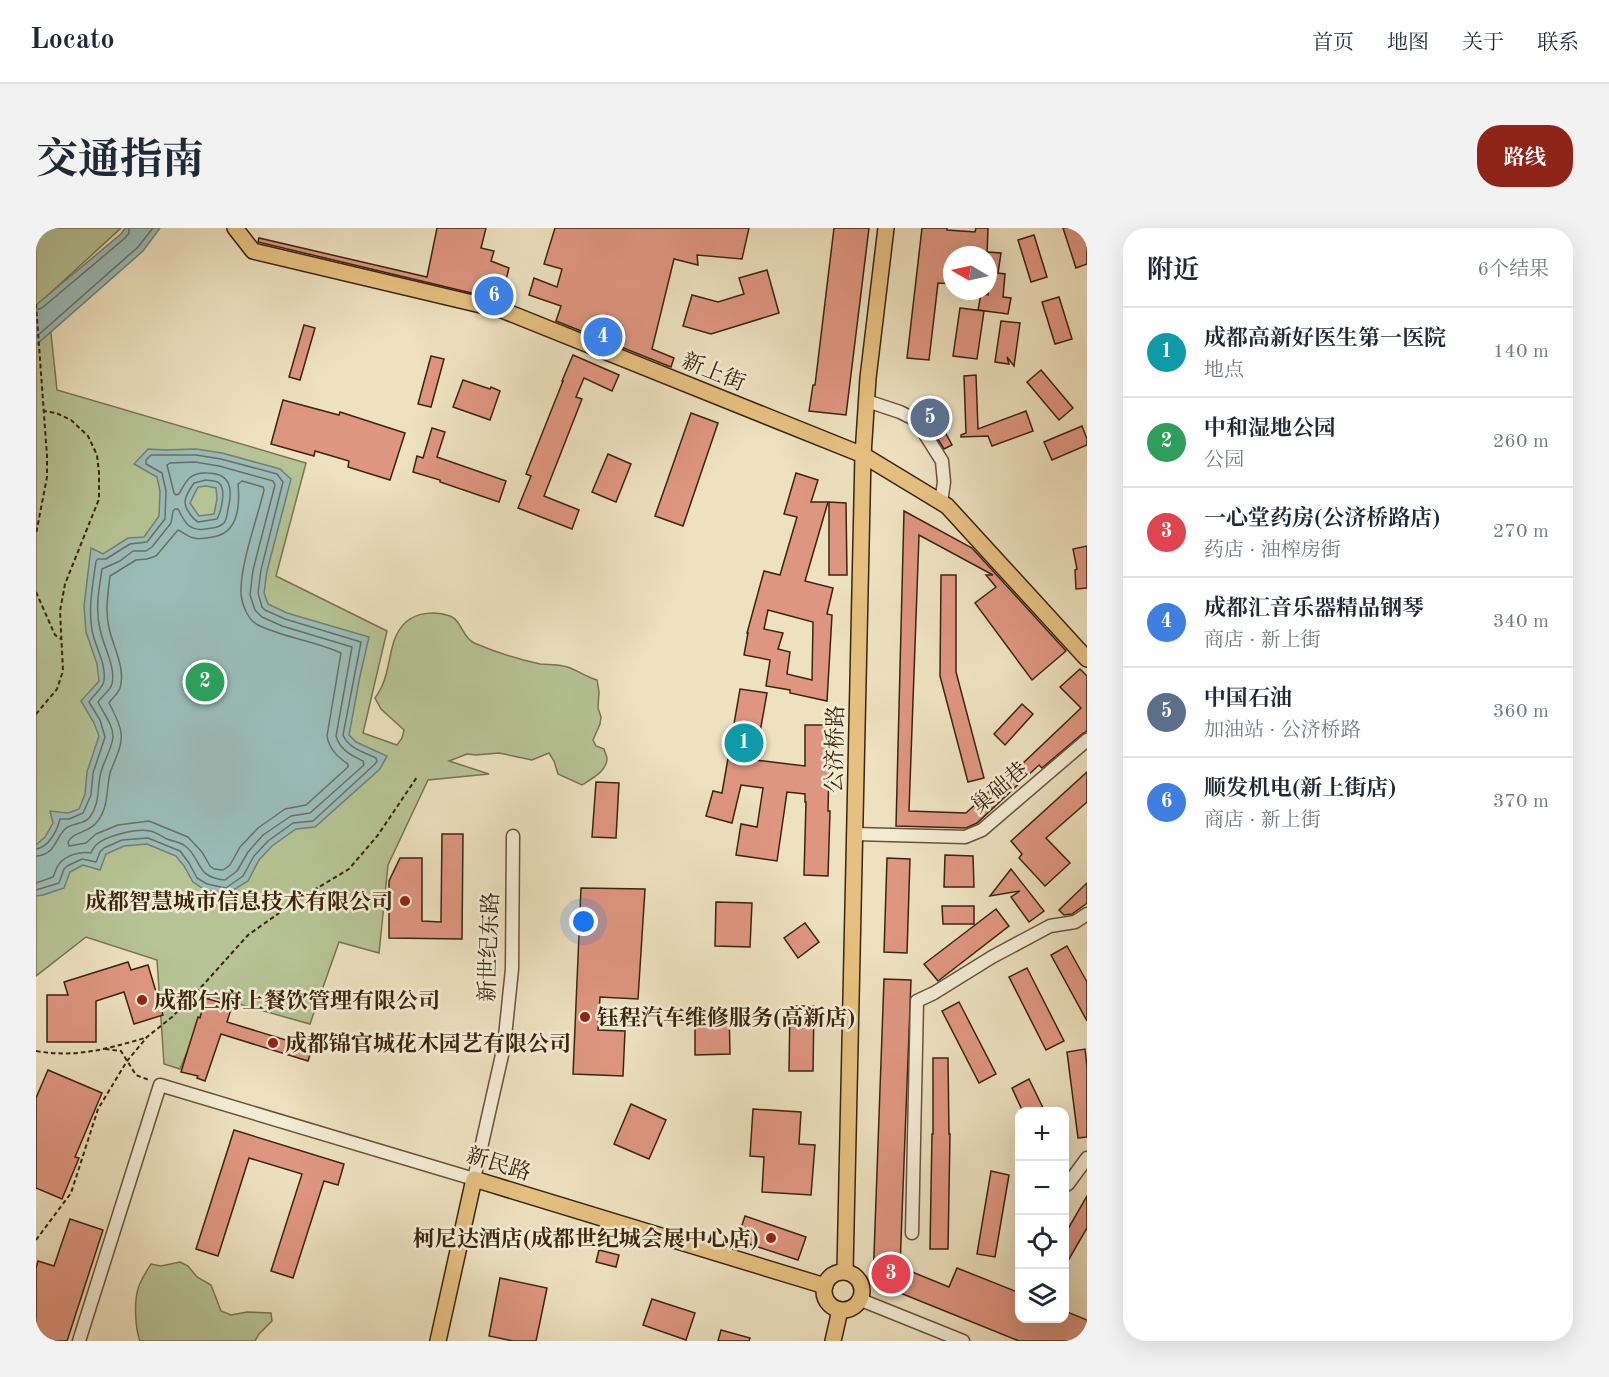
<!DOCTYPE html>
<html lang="zh">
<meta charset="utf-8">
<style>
:root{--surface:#fff;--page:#f2f2f3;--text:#1f2937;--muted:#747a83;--line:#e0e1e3;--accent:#8f2418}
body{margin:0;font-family:"Old Standard TT","Noto Serif SC",serif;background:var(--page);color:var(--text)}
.controls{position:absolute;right:18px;bottom:18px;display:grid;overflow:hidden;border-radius:12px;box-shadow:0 6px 24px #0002}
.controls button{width:54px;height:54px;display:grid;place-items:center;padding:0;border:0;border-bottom:2px solid var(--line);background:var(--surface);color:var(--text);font:30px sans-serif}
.compass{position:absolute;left:907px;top:18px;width:54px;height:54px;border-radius:50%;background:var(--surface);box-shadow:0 6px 24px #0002;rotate:279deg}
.you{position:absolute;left:548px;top:694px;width:21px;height:21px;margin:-15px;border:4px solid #fff;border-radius:50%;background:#1a73e8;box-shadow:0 0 0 9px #1a73e833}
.badge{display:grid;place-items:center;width:39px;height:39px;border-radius:50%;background:var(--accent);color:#fff;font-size:20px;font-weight:700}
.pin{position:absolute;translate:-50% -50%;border:3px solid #fff;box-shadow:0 2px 6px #0006}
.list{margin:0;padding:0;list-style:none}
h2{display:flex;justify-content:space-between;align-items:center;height:78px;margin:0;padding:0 24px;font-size:26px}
h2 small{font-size:20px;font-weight:400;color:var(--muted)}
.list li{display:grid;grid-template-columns:39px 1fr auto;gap:18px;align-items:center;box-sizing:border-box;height:90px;padding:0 24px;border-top:2px solid var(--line)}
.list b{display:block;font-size:22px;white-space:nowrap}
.list p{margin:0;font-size:20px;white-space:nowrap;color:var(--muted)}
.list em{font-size:20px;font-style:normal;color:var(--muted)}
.icon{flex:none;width:33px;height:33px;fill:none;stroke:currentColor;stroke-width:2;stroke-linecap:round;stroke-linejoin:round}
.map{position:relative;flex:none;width:1051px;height:1113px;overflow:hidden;border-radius:24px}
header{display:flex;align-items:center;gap:36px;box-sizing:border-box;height:84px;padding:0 30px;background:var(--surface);border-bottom:2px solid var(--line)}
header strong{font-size:28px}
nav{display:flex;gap:33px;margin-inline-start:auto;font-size:21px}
.intro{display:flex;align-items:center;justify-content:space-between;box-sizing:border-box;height:144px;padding:0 36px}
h1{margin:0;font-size:42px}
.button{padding:15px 27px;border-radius:24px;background:var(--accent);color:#fff;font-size:21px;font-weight:700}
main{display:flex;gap:36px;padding:0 36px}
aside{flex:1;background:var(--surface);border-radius:24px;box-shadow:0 6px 24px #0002}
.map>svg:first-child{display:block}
</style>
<header>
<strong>Locato</strong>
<nav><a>首页</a><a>地图</a><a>关于</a><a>联系</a></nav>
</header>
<div class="intro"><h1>交通指南</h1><a class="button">路线</a></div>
<main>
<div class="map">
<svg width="1051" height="1113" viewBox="0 0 1051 1113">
<rect width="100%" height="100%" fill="#ede1bf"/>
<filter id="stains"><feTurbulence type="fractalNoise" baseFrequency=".00333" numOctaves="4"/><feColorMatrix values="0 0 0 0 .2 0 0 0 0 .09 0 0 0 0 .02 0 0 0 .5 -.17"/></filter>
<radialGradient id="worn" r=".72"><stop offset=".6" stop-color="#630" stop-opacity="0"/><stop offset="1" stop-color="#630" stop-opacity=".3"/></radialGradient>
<g fill="#b6c394" stroke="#787451" stroke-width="1.5">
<path d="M0 0H85L11 68 21 162 270 235 240 348 351 403 327 505 361 517 366 510 368 502 345 481 339 470C342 466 344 462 346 458 356 437 352 410 370 394 381 384 400 383 414 388 426 393 426 409 438 415 459 424 481 431 504 436 512 437 519 436 527 438 539 440 549 449 561 452L563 464 562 480 565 489 564 496 557 512 560 518 568 521C569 525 571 528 571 531 570 544 555 551 546 557L522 546 518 533 513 525 496 532 463 525 440 527 431 526 413 533 453 546 392 552 352 637 343 725 303 714 274 796 174 768 144 841 128 836 121 732 50 709 0 748Z"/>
<path d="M144 1034 152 1038 161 1049 175 1057 185 1083 195 1087 211 1084 235 1085 236 1093 223 1106 219 1113H104C99 1100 98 1074 102 1061 104 1053 110 1044 115 1036L125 1038Z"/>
</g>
<g fill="#9abcb8" stroke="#747f74" stroke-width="1.5" fill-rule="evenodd">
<path d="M89 0H124L107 23 0 117V77L85 6Z"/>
<path d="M112 221 129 222 160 221 186 225 244 241 255 251 231 343 228 365 232 376 251 385 333 409 324 448 313 507 320 514 351 528 344 541 279 599 260 601 236 618 223 632 212 653 191 666 169 662 157 654 148 638 140 628 111 616 88 618 70 626 64 642 47 637 34 644 28 660 7 667 0 668V617L9 609 17 595 14 583 32 585 43 581 49 566 51 544 63 508 58 495 45 473 63 453 61 436 50 404 48 378 55 320 67 326 92 310 108 309 123 288 124 263 121 249 98 236ZM170 258 180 260 181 271 178 286 163 288 154 275 162 259Z"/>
</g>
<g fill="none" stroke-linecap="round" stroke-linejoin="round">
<g stroke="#6a7063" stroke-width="1.5">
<path d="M0 82 6 80 89 10 93 5V0"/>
<path d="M0 109 102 19 117 0"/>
<path d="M170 252C174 253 181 252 184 256 190 263 185 284 181 291L162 294C157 291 155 288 152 283 145 273 152 264 158 255Z"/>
<path d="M206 253 227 259 228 262C221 292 204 336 205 366 206 377 212 392 222 397 249 410 279 413 305 425L291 508C293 520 301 529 312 536V539L270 577 249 581 222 600 204 619 194 637 187 642 178 641 174 638 166 624 152 609 113 593 82 597 60 606 50 615 33 618 32 614C38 603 53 605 61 594 73 579 70 562 74 545 78 533 87 518 85 505 84 495 78 485 73 475 76 470 82 466 84 460 90 440 77 419 73 400 69 383 72 365 74 348L100 332 111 331 120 328 142 302C147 304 152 309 158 310 164 312 171 310 177 309 203 305 204 277 202 256Z"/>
<path d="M0 621C13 619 21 603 24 591H33L47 585 55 567 57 545 69 509 64 492 53 474C57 467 68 460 68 452 70 434 59 419 56 402 52 379 57 356 60 333L62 331H70L94 316 111 314 129 291 130 263 126 245 110 236V232L115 227H160L185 231 241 246 247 254 225 342 222 365 226 379 229 382 249 391 325 414 307 507C313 521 328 524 340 530L341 533 339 536 277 593 257 595 232 613 218 628 207 648 190 660 171 656 161 650 153 635 144 623 112 610 86 612 68 620 64 624 60 634 46 631 31 638 28 641 23 655 0 662"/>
<path d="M0 628C19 627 19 611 29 601 35 595 48 597 54 589 64 576 61 559 65 544 68 533 76 520 77 509 77 496 67 485 62 474 66 468 74 463 76 456 80 438 67 418 64 401 59 381 63 361 66 341L84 333 97 323H110L116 319 135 295 137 283 139 281H142C145 287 148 293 152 297 158 302 164 302 170 301 177 300 183 300 188 295 191 291 191 286 192 281 197 261 195 245 171 245 154 244 150 253 143 266L140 267 138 265 131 237 134 235 159 234 183 238 237 253 239 257 217 342 214 367 219 382 226 389 246 398 316 419 300 508C304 522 315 527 327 533L328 537 274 585 255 588 227 607 212 624 201 643 189 652C158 649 167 631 148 617 143 614 136 613 131 611 125 608 120 604 114 603 101 600 69 608 60 617 59 618 55 624 55 625 45 623 30 627 23 636 20 640 19 645 17 649L0 655"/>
</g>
</g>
<g fill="#df9680" stroke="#3b240e" stroke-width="1.5" fill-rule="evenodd">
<path d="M401 0H450L445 20 458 23 455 33 473 40 465 72 222 14 223 10 391 49Z"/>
<path d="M519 0H713L706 31 661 27 662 37 638 31 616 121 638 130 635 139 520 93 525 78 493 67 498 50 521 59 526 41 508 36Z"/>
<path d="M798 0H833L810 187 773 183 777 157H779Z"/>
<path d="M886 0H911V2L939 4 940 0H952L951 27H916V56L902 55 893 132 871 130Z"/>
<path d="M1027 0H1046L1051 18V36L1040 40Z"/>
<path d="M998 7 1011 49 995 54 982 12Z"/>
<path d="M952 24 965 25 962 45 969 46 967 69 975 70 972 86 942 82 945 66 952 67Z"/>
<path d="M731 42 743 85 675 106 647 98 656 67 682 74 708 66 703 50Z"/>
<path d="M1023 69 1036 111 1019 116 1006 74Z"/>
<path d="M924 80 948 83 941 131 917 128Z"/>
<path d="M965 93 984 95 978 138 971 129 973 136 959 134Z"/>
<path d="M268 97 279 100 264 152 253 149Z"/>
<path d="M537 127 583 147 576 163 548 150 540 169 546 171 508 268 543 282 536 301 482 280 495 248 490 246 527 153H526Z"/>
<path d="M395 128 408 131 395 179 382 176Z"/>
<path d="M1005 142 1037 180 1023 192 991 154Z"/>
<path d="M940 147 942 201 990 183 997 203 956 218 952 208 925 209V207L930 205 928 148Z"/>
<path d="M427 152 454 161 455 159 464 163 454 192 417 179Z"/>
<path d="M247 172 303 187 304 184 369 205 354 252 312 239 313 233 279 223 278 228 235 216Z"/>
<path d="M655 185 682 195 647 298 619 288Z"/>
<path d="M901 189 916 217 908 221 891 194Z"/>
<path d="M1046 198 1051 211V217L1016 232 1008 214Z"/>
<path d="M396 200 409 204 401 229 470 253 463 274 404 254V252L377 244 381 228 387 230Z"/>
<path d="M572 226 595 236 580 274 556 264Z"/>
<path d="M760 245 782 252 775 274H792L769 353 797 360 791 386 796 387 791 473 754 465V462L730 458 734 432 708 427 712 405H711L728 343 744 347 761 289 748 286ZM732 382 777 394 776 452 751 446 754 424 742 421 747 405 728 401Z"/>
<path d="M793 274 810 275 811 347H793Z"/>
<path d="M868 283 936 320 1030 423 996 452 939 375 960 359 950 347H957L883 307 873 583 930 585 982 536 984 538 1045 480 1024 459 1044 441 1051 448V503L1046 506 1006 540 1003 537 941 595 930 600 860 598Z"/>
<path d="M1051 318V360L1040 361 1039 342 1041 341 1037 321Z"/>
<path d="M905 347H920V444L948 550 932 554 904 448Z"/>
<path d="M704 461 731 465 719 532 769 538V497H794L792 583H794L792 648 768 647 770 574H769V566L751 564 741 633 700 627 705 596 721 599 727 560 705 557 696 595 670 588 677 563 686 565Z"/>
<path d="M986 476 997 486 969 517 958 506Z"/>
<path d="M1051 544V574L1010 610 1034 635 1009 658 983 630 986 626 975 613Z"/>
<path d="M560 554 583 555 580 610 556 609Z"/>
<path d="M406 606H427L426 711 353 710V653L364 630H386V693L405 694Z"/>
<path d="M909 627 937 628 938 659H908Z"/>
<path d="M851 630 874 631 871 725 848 724Z"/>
<path d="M975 641 1008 683 993 694 975 669 984 663 954 668Z"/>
<path d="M1051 655V675L1036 686 1028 687 1023 682Z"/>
<path d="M545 660 609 661 602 771 564 769 562 802 589 803 587 848 537 846Z"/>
<path d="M680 674 716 675 714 719 679 718Z"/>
<path d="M906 678H938V696H907Z"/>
<path d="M960 681 973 698 902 753 888 736Z"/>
<path d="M769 695 783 714 762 730 748 710Z"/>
<path d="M1031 718 1051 754V793L1015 727Z"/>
<path d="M92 734 95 742 112 737 127 787 98 796 88 764 60 773V814H11V767H32L28 754Z"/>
<path d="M991 740 1028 813 1010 822 973 749Z"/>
<path d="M848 751 875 752 864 1039 913 1059 921 1040 984 1065V1090H1029V1083L1051 1092V1113H983L837 1054Z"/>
<path d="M169 770 196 778 191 794 276 820 272 833 185 806 169 853 161 850 162 848 145 844 162 789 164 790Z"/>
<path d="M923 774 960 846 943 855 906 783Z"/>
<path d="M754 778H778L777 843H753Z"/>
<path d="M693 781 694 826 659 827V782Z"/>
<path d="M1049 821 1051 839V909L1042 910 1031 824Z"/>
<path d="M897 830H912L913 906H914L912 1021H894L896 906H897Z"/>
<path d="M12 842 66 865 39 929 43 930 26 971 0 960V870Z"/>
<path d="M993 851 1009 884H987L976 860Z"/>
<path d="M595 876 630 892 613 931 578 916Z"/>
<path d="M717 881 765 884 763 916 779 917 775 967 726 964 728 929 714 928Z"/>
<path d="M198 902 308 936 302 957 288 953 257 1050 235 1043 266 946 213 930 182 1028 160 1021Z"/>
<path d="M955 943 973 947 959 1029 941 1026Z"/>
<path d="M1051 968V1000L1029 1038V1006Z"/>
<path d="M709 988 770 1009 762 1032 701 1012Z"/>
<path d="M34 991 67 1002 31 1113H0V1040L2 1033 18 1038Z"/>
<path d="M563 1022 583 1027 580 1039 560 1034Z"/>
<path d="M464 1050 511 1060 500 1113H477L453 1108Z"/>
<path d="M616 1071 659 1085 650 1112 607 1097Z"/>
<path d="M685 1102 714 1110 713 1113H682Z"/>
</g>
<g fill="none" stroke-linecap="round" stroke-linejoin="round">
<defs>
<g id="minor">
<path d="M831 173 864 184 880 192 906 233 908 254 905 274"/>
<path d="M819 606 929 609 946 602 1051 512"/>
<path d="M1028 958 1032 956 1051 930"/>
<path d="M876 1005 881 773 898 765 956 729 1014 698 1039 694 1051 686"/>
<path d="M825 1072 927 1113"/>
<path d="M43 1113 124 857 438 951 468 818 476 741 477 608"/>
</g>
<g id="major">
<path d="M199 0 217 23 466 82 827 227 911 278 1051 431"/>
<path d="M809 1043 827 227 832 150 850 0"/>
<circle cx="807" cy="1063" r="19"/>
<path d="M402 1113 438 951 789 1058"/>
<path d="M797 1113 804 1082"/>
</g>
</defs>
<use href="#minor" stroke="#68533a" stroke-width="15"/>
<use href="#major" stroke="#3b240e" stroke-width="18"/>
<g stroke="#3b240e" stroke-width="2" stroke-dasharray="4.5 3" stroke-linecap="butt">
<path d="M0 12 7 0"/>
<path d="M0 76 11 228V249L0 306"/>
<path d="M0 364 19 407 25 411"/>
<path d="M0 486 21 461 27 443 24 383 29 356 63 271V245L61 227 52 208 35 192 20 185 8 183"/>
<path d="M69 821 85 823 100 847 113 852"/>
<path d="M0 823C41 830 70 821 109 810"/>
<path d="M0 1012 35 965 62 881 91 833 111 809 136 789 159 766 212 707 263 671 313 641 342 607 381 549"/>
</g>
<use href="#minor" stroke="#f3ecd5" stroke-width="12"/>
<use href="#major" stroke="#e6c080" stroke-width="15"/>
</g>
<g fill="#8f2418" stroke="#f3ecd5" stroke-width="2">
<circle cx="369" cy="673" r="6"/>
<circle cx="106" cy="772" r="6"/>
<circle cx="549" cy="789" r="6"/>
<circle cx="237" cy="815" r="6"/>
<circle cx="735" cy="1010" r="6"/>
</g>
<g text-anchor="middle" stroke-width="5" stroke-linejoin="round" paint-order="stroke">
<g font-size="22" fill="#3b240e" stroke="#f3ecd5">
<text transform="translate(678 143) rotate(22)" y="8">新上街</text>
<text transform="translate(798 521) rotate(-89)" y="8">公济桥路</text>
<text transform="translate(963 559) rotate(-40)" y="8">巢础巷</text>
<text transform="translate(452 719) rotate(-88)" y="8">新世纪东路</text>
<text transform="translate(463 935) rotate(17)" y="8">新民路</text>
</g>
<g font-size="22" font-weight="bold" fill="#3b240e" stroke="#f3ecd5" text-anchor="start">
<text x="357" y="681" text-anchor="end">成都智慧城市信息技术有限公司</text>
<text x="118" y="780">成都仁府上餐饮管理有限公司</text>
<text x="561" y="797">钰程汽车维修服务(高新店)</text>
<text x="249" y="823">成都锦官城花木园艺有限公司</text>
<text x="723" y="1018" text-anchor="end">柯尼达酒店(成都世纪城会展中心店)</text>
</g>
</g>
<rect width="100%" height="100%" filter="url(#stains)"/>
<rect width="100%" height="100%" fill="url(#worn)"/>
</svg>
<div class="controls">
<button>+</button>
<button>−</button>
<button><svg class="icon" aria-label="locate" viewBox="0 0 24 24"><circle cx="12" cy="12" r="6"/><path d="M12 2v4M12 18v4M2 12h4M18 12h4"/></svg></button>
<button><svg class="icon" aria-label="layers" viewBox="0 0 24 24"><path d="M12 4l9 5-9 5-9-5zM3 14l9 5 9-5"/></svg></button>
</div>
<svg class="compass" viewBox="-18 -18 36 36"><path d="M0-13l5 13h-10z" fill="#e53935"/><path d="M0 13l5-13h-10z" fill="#747a83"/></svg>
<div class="you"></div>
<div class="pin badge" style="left:708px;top:515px;background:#0f9aa8">1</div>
<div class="pin badge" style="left:169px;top:454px;background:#2e9e5b">2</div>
<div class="pin badge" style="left:855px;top:1046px;background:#e0444e">3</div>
<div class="pin badge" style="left:567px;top:109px;background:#3f7fe0">4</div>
<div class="pin badge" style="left:894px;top:190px;background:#5c6f8a">5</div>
<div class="pin badge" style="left:458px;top:68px;background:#3f7fe0">6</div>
</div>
<aside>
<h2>附近<small>6个结果</small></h2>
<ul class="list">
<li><span class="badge" style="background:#0f9aa8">1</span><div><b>成都高新好医生第一医院</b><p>地点</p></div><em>140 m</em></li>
<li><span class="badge" style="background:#2e9e5b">2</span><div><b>中和湿地公园</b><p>公园</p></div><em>260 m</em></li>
<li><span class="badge" style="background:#e0444e">3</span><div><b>一心堂药房(公济桥路店)</b><p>药店 · 油榨房街</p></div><em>270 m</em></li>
<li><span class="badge" style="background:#3f7fe0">4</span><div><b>成都汇音乐器精品钢琴</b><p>商店 · 新上街</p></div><em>340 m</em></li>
<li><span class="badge" style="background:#5c6f8a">5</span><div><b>中国石油</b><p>加油站 · 公济桥路</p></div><em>360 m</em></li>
<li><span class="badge" style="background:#3f7fe0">6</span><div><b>顺发机电(新上街店)</b><p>商店 · 新上街</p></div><em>370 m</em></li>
</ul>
</aside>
</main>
